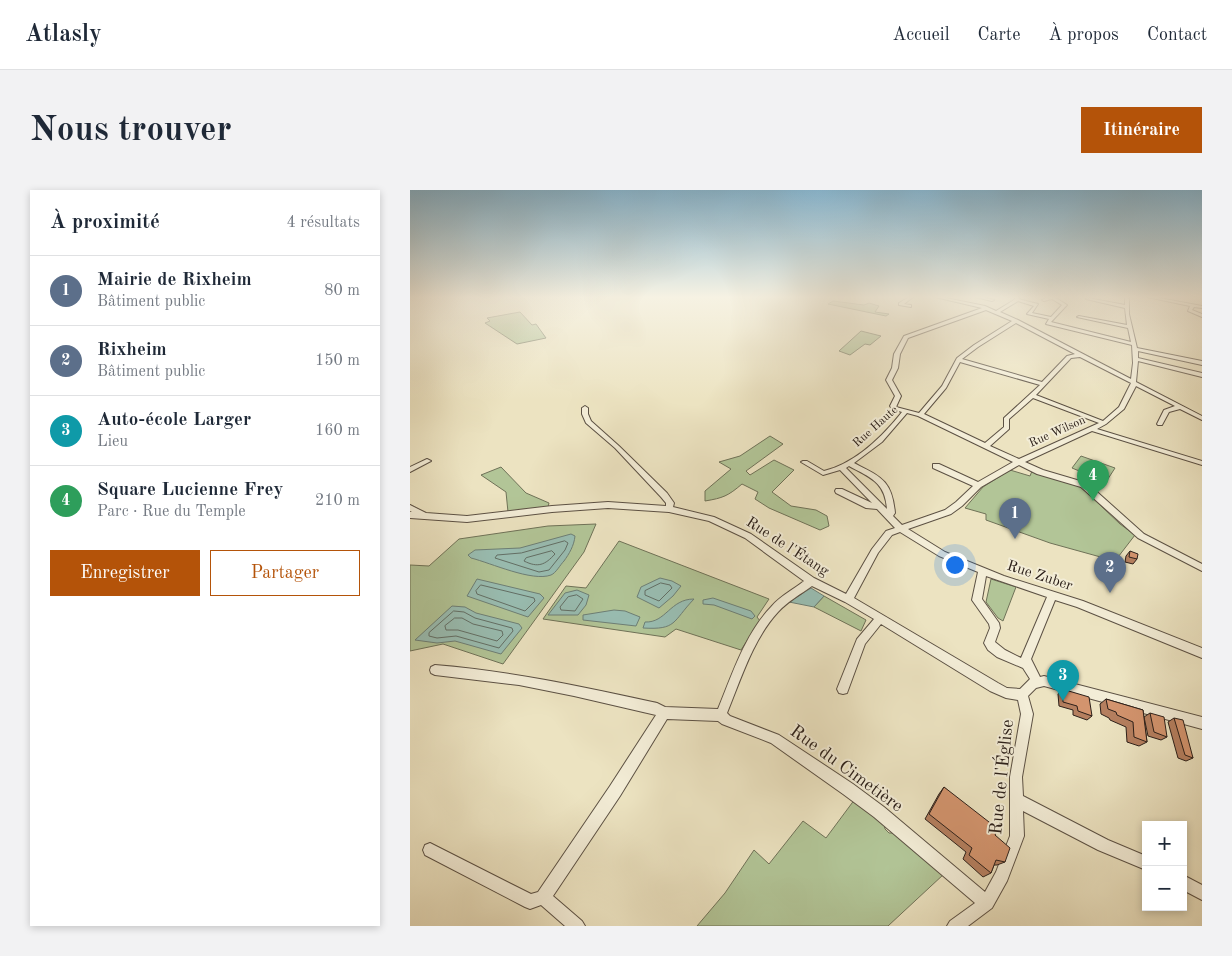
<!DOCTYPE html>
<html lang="fr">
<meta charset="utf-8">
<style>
:root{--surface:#fff;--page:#f2f2f3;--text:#1f2937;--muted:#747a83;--line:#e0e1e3;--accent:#b45309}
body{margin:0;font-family:"Old Standard TT",serif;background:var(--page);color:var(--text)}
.controls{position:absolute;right:15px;bottom:15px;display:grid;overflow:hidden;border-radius:0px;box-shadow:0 2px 8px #0003}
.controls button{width:45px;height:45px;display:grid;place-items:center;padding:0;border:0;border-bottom:1px solid var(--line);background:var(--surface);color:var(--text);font:25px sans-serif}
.you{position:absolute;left:544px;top:374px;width:18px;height:18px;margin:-12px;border:4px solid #fff;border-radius:50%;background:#1a73e8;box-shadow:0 0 0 8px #1a73e833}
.badge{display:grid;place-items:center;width:32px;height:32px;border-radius:50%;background:var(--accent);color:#fff;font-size:16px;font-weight:700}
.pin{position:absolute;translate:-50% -41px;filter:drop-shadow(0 1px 2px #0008)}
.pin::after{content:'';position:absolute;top:26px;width:18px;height:15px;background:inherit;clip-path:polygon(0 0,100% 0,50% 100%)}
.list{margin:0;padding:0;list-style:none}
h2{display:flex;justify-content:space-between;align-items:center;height:65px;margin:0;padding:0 20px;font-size:21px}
h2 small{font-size:16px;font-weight:400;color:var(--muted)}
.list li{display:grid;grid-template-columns:32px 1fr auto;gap:15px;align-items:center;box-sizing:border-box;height:70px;padding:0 20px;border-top:1px solid var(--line)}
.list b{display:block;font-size:19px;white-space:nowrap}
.list p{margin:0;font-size:16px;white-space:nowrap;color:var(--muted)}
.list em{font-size:16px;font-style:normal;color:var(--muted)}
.actions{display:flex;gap:10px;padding:15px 20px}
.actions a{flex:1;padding:11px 0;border:1px solid var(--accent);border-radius:0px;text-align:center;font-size:18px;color:var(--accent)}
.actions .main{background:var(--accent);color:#fff}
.map{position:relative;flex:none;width:792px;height:736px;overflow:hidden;border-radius:0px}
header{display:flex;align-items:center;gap:30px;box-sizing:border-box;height:70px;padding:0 25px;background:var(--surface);border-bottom:1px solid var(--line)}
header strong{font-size:24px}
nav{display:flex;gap:28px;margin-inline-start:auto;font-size:18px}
.intro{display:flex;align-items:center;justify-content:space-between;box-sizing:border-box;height:120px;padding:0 30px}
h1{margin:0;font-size:35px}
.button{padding:12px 22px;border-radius:0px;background:var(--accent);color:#fff;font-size:18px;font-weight:700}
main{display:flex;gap:30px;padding:0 30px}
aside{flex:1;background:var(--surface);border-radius:0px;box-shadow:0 2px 8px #0003}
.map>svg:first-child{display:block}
</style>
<header>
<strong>Atlasly</strong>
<nav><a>Accueil</a><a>Carte</a><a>À propos</a><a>Contact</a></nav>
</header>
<div class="intro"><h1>Nous trouver</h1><a class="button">Itinéraire</a></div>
<main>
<aside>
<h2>À proximité<small>4 résultats</small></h2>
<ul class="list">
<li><span class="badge" style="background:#5c6f8a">1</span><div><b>Mairie de Rixheim</b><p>Bâtiment public</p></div><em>80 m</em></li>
<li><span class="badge" style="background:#5c6f8a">2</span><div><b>Rixheim</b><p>Bâtiment public</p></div><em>150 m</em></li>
<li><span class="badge" style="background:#0f9aa8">3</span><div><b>Auto-école Larger</b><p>Lieu</p></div><em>160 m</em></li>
<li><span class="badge" style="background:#2e9e5b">4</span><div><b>Square Lucienne Frey</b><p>Parc · Rue du Temple</p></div><em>210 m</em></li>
</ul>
<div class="actions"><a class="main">Enregistrer</a><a>Partager</a></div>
</aside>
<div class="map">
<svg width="792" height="736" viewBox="0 0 792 736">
<rect width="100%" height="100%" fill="#ece3c1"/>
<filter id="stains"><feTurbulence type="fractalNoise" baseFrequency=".004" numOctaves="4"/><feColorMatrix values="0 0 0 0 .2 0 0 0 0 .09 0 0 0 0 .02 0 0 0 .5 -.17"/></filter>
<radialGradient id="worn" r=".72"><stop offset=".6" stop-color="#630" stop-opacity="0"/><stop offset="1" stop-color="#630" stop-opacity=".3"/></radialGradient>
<g fill="#b2c597" stroke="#6f7258">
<path d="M423 111 454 115 459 113 469 116 465 122 479 124 476 126 418 114Z"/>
<path d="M110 122 122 135 126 134 136 148 107 154 75 133 80 131 77 128Z"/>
<path d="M451 141 471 146 460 155 455 154 440 165 429 161Z"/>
<path d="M360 246 373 254 336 281 340 285 364 270 384 280 362 302 381 316 406 320 417 326 419 336 410 340 359 318 345 309 348 302 332 294C318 306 313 308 295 311V301L321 279 309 272 330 266Z"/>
<path d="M671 266 705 278 696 292 662 278Z"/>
<path d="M91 277 116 303 139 313 138 317 98 322 96 302 71 285Z"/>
<path d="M600 280 620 286 622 281 669 295 710 334 725 345 705 371 640 353 576 330V324L555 318 573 297Z"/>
<path d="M186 334 174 362 93 474 33 454 0 461V375L19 376 49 349 138 336Z"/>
<path d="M209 351 359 409 347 427 350 431 331 460 266 439 255 447 133 429 156 396 176 398Z"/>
<path d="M581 389 606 397 593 431 588 428 576 412Z"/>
<path d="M414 406 456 430 451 441 404 417Z"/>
<path d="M445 609 474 634 475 639 479 643H485L534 684 478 736H287L315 703 344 660 359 674 393 631 416 648Z"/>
</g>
<g fill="#99beb3" stroke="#6d7f76">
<path d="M161 344 165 346C164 356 159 364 154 371 150 375 146 383 141 385 122 392 81 373 61 368L58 365 65 360 110 358Z"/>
<path d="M250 388 262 391 271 396 263 406 249 418 227 407 231 397Z"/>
<path d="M67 389 130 404 134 408 118 427 57 406Z"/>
<path d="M401 398 414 406 404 417 379 412Z"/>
<path d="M167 400 179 405 176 415 168 425H138L155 403Z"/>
<path d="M303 408 341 421 345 426 342 429 304 415 293 414V410Z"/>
<path d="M284 409C262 432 267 440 233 438L235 432C256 433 260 409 284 409Z"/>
<path d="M42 416 55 417 66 423 109 434 112 438 91 464 45 451 27 453 5 450Z"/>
<path d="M204 420 215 421 230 427 226 436 173 430V425Z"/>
</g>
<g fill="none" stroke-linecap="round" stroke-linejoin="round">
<g stroke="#626f66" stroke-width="1">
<path d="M155 351 158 353 155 360 139 380 129 382 85 368 87 365 111 363Z"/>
<path d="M142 361 145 364C135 375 128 378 114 371L116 368Z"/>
<path d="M251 393 260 395 262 398 249 411 235 405V401Z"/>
<path d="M71 395 124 408 125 411 115 421 67 404 66 401Z"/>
<path d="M167 405 173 409 165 421 151 420 150 417 158 407Z"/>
<path d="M44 421 54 422 65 428 102 438 103 441 89 458 46 446 27 448 19 446V443Z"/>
<path d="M45 428H52L63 434 92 441 93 445 87 451 48 440H36L35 436Z"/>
</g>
<defs>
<g id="minor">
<path d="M499 107H503L494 114 501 115V117L489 115V113Z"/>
<path d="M525 107H531L575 116 586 121 604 110 606 107H610L608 109 628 114 622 123 641 127 652 115 642 109 634 111 632 110 637 107H646V108L657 115 641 132 721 152 718 138 667 127 669 126 717 135 715 118 676 109 678 108 715 115V107H719V124L727 158 792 171V175L728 161V168L792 183V187L728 171 726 192 792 226V230L770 219 759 222 752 235H748L747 234 754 220 765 216 726 196 714 219 696 234 687 239 792 271V275L682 241 615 272 633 280 677 293 734 344 792 374V381L728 348 671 297 627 284 609 275 571 297 552 316 541 324 498 339 535 362 594 386 673 411 792 458V468L667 417 645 410 621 469 630 487 634 486 792 527V539L634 496 626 498 618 506 623 524 612 587 613 606 698 650 736 666V680L688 660 613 621 614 646 597 691 582 718 558 736H537L540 731 565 713 464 627 433 604 361 553 312 534 308 531 257 529 210 606 143 706 172 731 175 736H155L131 715 120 719 115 717 15 665 13 660 15 655 20 653 121 704 128 702 200 596 246 525 164 506 109 495 25 485 21 483 20 480 21 477 25 475C100 481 173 497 247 513L255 517 308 519C322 485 335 444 361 417 370 406 383 400 394 391L335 348 299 331 259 322 198 318 142 322 57 332 0 328V322H2L0 321V315L16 323 57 326 142 316 198 312 256 316V313L251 307 205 258 176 233 172 224V218L175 216 178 218V224L181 231 209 256 257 303 264 313 263 317 304 327 341 344 404 388 436 404 462 359 476 341 485 338 467 319 456 318 426 303 425 301 426 299H432L462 313 430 280 413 285 391 272 393 271H397L414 281C446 273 472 247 492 222L482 219 480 216 485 206 476 190 482 178 484 164 494 146 572 118ZM608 111 624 116 617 124 639 129 636 134 722 155 723 173 721 189 608 130 590 122ZM576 120 602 131 564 155 547 168 532 196 509 223 486 217 491 206 482 190 488 178 490 164 498 148ZM606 133 665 164 657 166 632 192 552 169 568 157ZM670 167 721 193 709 217 693 231 626 205 661 168ZM550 172 630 195 594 228V237L575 253 514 224 536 198ZM623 208 689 233 609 269 580 256 599 239V229ZM497 223 508 226 603 272 568 292 529 274H523V278L563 296 546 312 535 320 492 335 483 326 485 323C482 290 471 287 444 273L472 252ZM439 276C461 288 475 292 477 319L436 278ZM490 342 529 366 568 382 562 410 579 434 580 438 574 453 578 460 587 467 613 478 620 489 610 499 597 498 588 493 444 408 468 363 482 345ZM576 386 637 407 611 468 595 460 585 452 590 438 589 433 572 409ZM402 396 435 412 464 429 447 449 427 499 429 503 433 504 437 503 455 454 471 434 580 501 596 508 608 510 611 524 600 587V646L586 682 575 702 474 617 443 594 369 545 320 526 317 523C331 489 343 449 368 422 378 411 391 404 402 396Z"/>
<path d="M565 107H572L584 110 582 111Z"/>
<path d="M737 107H744L792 116V118L784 117 782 120 792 124V127L778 121 780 116Z"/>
<path d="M17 269 21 271 19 272 0 282V277Z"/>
<path d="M773 685 792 695V710L773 700Z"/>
</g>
</defs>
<use href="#minor" stroke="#5c5144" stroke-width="2"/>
<use href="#minor" fill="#f3edd7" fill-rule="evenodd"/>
</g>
<g fill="#b57f5f" stroke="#2c201a">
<path d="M720 361 727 369 723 374 715 372 716 366Z"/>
<path d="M652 499 682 526 677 530 663 525V520L649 516 648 504Z"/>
<path d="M696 509 733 520 737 552 729 556 717 552 716 537 700 530 699 528 691 524 690 514Z"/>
<path d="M740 523 757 547 751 550 738 546 734 527Z"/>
<path d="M764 528 783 568 776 571 768 568 758 532Z"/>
<path d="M534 597 585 645 595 672 587 675H584L581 683 573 687 553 669 556 662 515 629 529 604Z"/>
</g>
<g fill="#d3946e" stroke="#2c201a">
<path d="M720 361 728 364 727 369 719 367Z"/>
<path d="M652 499 679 507 682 526 668 521 667 516 653 512Z"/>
<path d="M696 509 733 520 737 552 724 547 723 532 707 525 706 522 698 519Z"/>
<path d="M740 523 754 527 757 547 744 542Z"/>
<path d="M764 528 773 530 783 568 775 565Z"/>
<path d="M534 597 588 639 585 645 600 658 595 672 586 670 581 683 559 665 562 658 519 624Z"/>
</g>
<linearGradient id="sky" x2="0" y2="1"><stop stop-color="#88b8d3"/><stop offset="0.51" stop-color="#f6f2e3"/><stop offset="1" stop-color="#f6f2e3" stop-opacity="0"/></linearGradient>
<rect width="792" height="210" fill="url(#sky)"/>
<g text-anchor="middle" stroke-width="4" stroke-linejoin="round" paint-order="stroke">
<g font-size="12" fill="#2c201a" stroke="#f3edd7">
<text transform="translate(465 236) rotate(-42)" y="4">Rue Haute</text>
<text transform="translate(647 241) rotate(-24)" y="4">Rue Wilson</text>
</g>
<g font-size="15" fill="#2c201a" stroke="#f3edd7">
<text transform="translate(378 356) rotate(33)" y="5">Rue de l'Étang</text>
<text transform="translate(630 385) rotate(18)" y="5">Rue Zuber</text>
</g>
<g font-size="18" fill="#2c201a" stroke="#f3edd7">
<text transform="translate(437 578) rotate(36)" y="6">Rue du Cimetière</text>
<text transform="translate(591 587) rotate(-84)" y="6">Rue de l'Église</text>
</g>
</g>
<rect width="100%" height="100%" filter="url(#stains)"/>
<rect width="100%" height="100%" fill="url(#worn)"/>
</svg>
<div class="controls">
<button>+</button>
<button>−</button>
</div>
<div class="you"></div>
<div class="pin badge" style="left:605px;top:349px;background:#5c6f8a">1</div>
<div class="pin badge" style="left:700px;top:403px;background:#5c6f8a">2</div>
<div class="pin badge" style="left:653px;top:511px;background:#0f9aa8">3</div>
<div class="pin badge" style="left:683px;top:311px;background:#2e9e5b">4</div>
</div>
</main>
